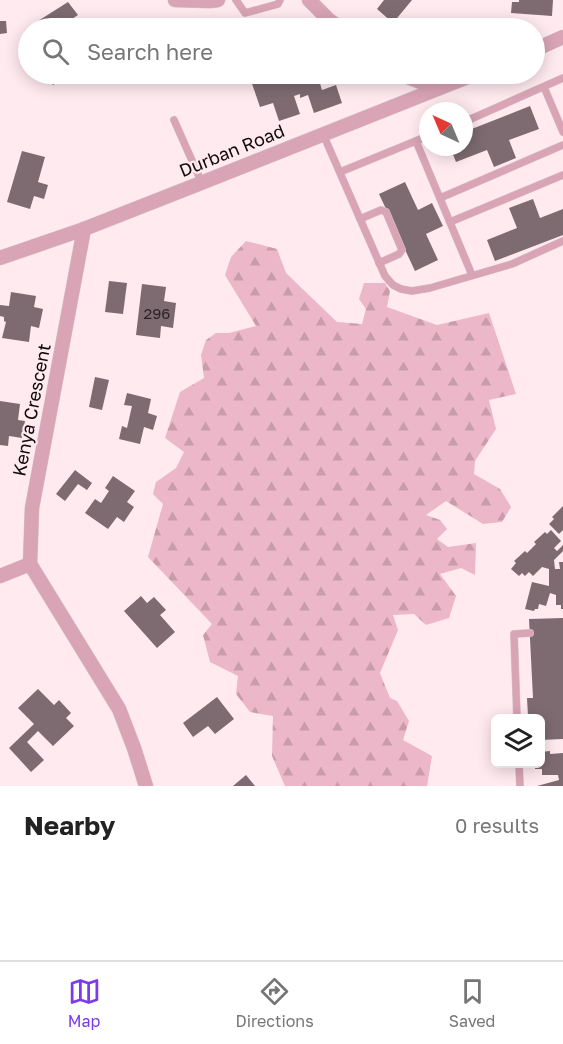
<!DOCTYPE html>
<style>
:root{--surface:#fff;--page:#f6f6f6;--text:#222;--muted:#767676;--line:#e0e0e0;--accent:#7c3aed}
body{margin:0;font-family:"Golos Text",sans-serif;background:var(--page);color:var(--text)}
.controls{position:absolute;right:18px;bottom:18px;display:grid;overflow:hidden;border-radius:9px;box-shadow:0 3px 15px #0003}
.controls button{width:54px;height:54px;display:grid;place-items:center;padding:0;border:0;border-bottom:2px solid var(--line);background:var(--surface);color:var(--text);font:30px sans-serif}
.compass{position:absolute;left:419px;top:102px;width:54px;height:54px;border-radius:50%;background:var(--surface);box-shadow:0 3px 15px #0003;rotate:316deg}
.list{margin:0;padding:0;list-style:none}
h2{display:flex;justify-content:space-between;align-items:center;height:78px;margin:0;padding:0 24px;font-size:26px}
h2 small{font-size:20px;font-weight:400;color:var(--muted)}
.icon{flex:none;width:33px;height:33px;fill:none;stroke:currentColor;stroke-width:2;stroke-linecap:round;stroke-linejoin:round}
.map{position:relative;flex:none;width:563px;height:786px;overflow:hidden}
.search{position:absolute;background:var(--surface);box-shadow:0 3px 15px #0003;left:18px;right:18px;top:18px;height:66px;display:flex;align-items:center;gap:15px;box-sizing:border-box;padding:0 21px;border-radius:33px;color:var(--muted);font-size:22px}
.sheet{height:174px;background:var(--surface)}
nav{display:flex;justify-content:space-around;align-items:center;box-sizing:border-box;height:84px;border-top:2px solid var(--line);background:var(--surface);font-size:16px;color:var(--muted)}
nav a{display:grid;justify-items:center;gap:3px}
nav .on{color:var(--accent)}
.map>svg:first-child{display:block}
</style>
<div class="map">
<svg width="563" height="786" viewBox="0 0 563 786">
<defs>
<pattern id="forest-firs" width="22" height="20" patternUnits="userSpaceOnUse" patternTransform="scale(1.5)"><rect width="22" height="20" fill="#ecb7c9"/><path d="M5 1l3.5 6h-7zM16 11l3.5 6h-7z" fill="#c99cab"/></pattern>
</defs>
<rect width="100%" height="100%" fill="#ffeaf0"/>
<path fill="url(#forest-firs)" d="M246 241 277 249 286 273 337 322 362 324 366 309 359 299 364 283H385L390 291 387 307 437 325 489 313 516 394 489 400 496 429 475 461 474 474 500 489 511 507 502 522 483 524 446 501 426 515 440 520 447 529 437 539 448 547 476 543 475 575 461 568 440 574 456 596 449 618 426 625 414 614 393 615 398 630 380 673 390 698 397 701 409 721 403 740 432 756 427 786H285L272 756 273 716 250 712 236 694 238 676 210 662 203 635 212 624 148 557 163 504 153 494 156 482 176 468 184 452 165 438 180 392 204 378 201 355 206 340 216 333H229L256 326 225 275 231 257Z"/>
<g fill="#7d6b71">
<path d="M384 0H412L393 23 377 9Z"/>
<path d="M519 0H553L552 16 511 13 512 2H519Z"/>
<path d="M68 2 78 15 58 28H43L38 21Z"/>
<path d="M0 21H6L7 33 0 34Z"/>
<path d="M46 74H89L74 83 69 74 53 85Z"/>
<path d="M252 74H317L322 90 336 85 342 103 314 113 308 95 300 98V94L294 96 300 114 279 121 273 103 260 107 249 75Z"/>
<path d="M530 106 539 129 509 140 516 158 494 167 487 150 456 162 450 147H464V132Z"/>
<path d="M22 151 45 157 38 182 48 185 44 199 34 196 30 209 7 202Z"/>
<path d="M405 182 418 210 432 203 443 226 426 234 438 260 415 271 379 194Z"/>
<path d="M533 199 540 218 563 209V235L495 261 487 240 517 228 509 208Z"/>
<path d="M109 281 127 283 123 314 105 312Z"/>
<path d="M142 284 166 287 164 301 176 303 173 328 161 326 160 338 136 335Z"/>
<path d="M11 292 36 296 34 307 43 309 39 328 31 326 29 342 2 338 6 322 4 321V317L0 316V305L9 306Z"/>
<path d="M95 377 109 380 102 410 89 407Z"/>
<path d="M127 393 151 399 148 413 157 416 153 430 144 427 140 444 119 439 122 426 127 428 132 406 124 405Z"/>
<path d="M0 401 20 404 18 420 25 421 22 438 9 436 8 446 0 445Z"/>
<path d="M75 470 92 483 87 490 78 484 65 501 56 494Z"/>
<path d="M113 476 135 491 127 502 134 507 124 522 117 517 108 529 85 513 95 499 101 503 109 491 105 488Z"/>
<path d="M563 506V530L559 534 549 524 554 519 552 517Z"/>
<path d="M551 530 561 541 554 548 557 551 563 545V551L554 560 555 569H560L559 562H563V609H561V605H556V595L550 593 546 606 539 604 538 609H535L534 611 525 609 532 582 549 586V569L542 567 533 576 529 572 525 576 522 573 519 576 511 569 516 563 514 561 525 551 527 553 536 544 534 542 545 532 547 534Z"/>
<path d="M141 596 147 603 154 597 166 610 160 615 175 632 157 648 124 611Z"/>
<path d="M563 618V739L540 740V718H534V716H528L527 698H533L529 619Z"/>
<path d="M38 689 54 705 59 700 71 713 66 718 74 726 53 746 38 731 27 742 44 760 31 772 9 748 34 724 18 708Z"/>
<path d="M217 697 234 719 215 734 208 726 193 737 183 723Z"/>
<path d="M550 751V754L563 753V786H537L559 780 558 775H542V769H535V764H540V752Z"/>
<path d="M246 775 255 786H233Z"/>
</g>
<g fill="none" stroke-linecap="round" stroke-linejoin="round">
<defs>
<g id="service">
<path d="M236 0 245 13 278 4 280 0"/>
<path d="M544 87 563 132"/>
<path d="M174 120 202 183"/>
<path d="M464 122 563 78"/>
<path d="M323 134 385 276 393 285 401 289 412 291 430 288 512 264 563 241"/>
<path d="M416 141 472 275"/>
<path d="M340 172 428 136"/>
<path d="M440 198 563 145"/>
<path d="M360 219 381 210 386 212 402 250 399 254 379 263"/>
<path d="M450 222 563 175"/>
<path d="M517 718 514 634 530 633"/>
<path d="M519 764 520 786"/>
</g>
<g id="minor">
<path d="M175 0 210 1 218 0"/>
<path d="M309 0 329 20 340 28"/>
<path d="M534 50 563 37"/>
<path d="M400 74 436 88"/>
<path d="M84 229 32 508 30 564 119 709 134 748 146 786"/>
<path d="M0 258 84 229 196 185 475 74"/>
<path d="M0 576 30 564"/>
</g>
</defs>
<use href="#service" stroke="#d9c6cc" stroke-width="8"/>
<use href="#minor" stroke="#d9c6cc" stroke-width="15"/>
<use href="#service" stroke="#d8a4b6" stroke-width="7"/>
<use href="#minor" stroke="#d8a4b6" stroke-width="14"/>
</g>
<g text-anchor="middle" stroke-width="4.5" stroke-linejoin="round" paint-order="stroke">
<g font-size="15" fill="#2b2225">
<text x="157" y="319">296</text>
</g>
<g font-size="18" fill="#100a0c" stroke="#ffeaf0">
<text transform="translate(232 151) rotate(-22)" y="6">Durban Road</text>
<text transform="translate(32 410) rotate(-79)" y="6">Kenya Crescent</text>
</g>
</g>
</svg>
<div class="controls">
<button><svg class="icon" aria-label="layers" viewBox="0 0 24 24"><path d="M12 4l9 5-9 5-9-5zM3 14l9 5 9-5"/></svg></button>
</div>
<svg class="compass" viewBox="-18 -18 36 36"><path d="M0-13l5 13h-10z" fill="#e53935"/><path d="M0 13l5-13h-10z" fill="#767676"/></svg>
<div class="search"><svg class="icon" aria-label="search" viewBox="0 0 24 24"><circle cx="10" cy="10" r="6"/><path d="M15 15l6 6"/></svg>Search here</div>
</div>
<section class="sheet">
<h2>Nearby<small>0 results</small></h2>
<ul class="list">
</ul>
</section>
<nav>
<a class="on"><svg class="icon" aria-label="map" viewBox="0 0 24 24"><path d="M3 6l6-2 6 2 6-2v14l-6 2-6-2-6 2zM9 4v14M15 6v14"/></svg>Map</a>
<a><svg class="icon" aria-label="directions" viewBox="0 0 24 24"><path d="M12 3l9 9-9 9-9-9zM9 14v-3h6M13 9l2 2-2 2"/></svg>Directions</a>
<a><svg class="icon" aria-label="saved" viewBox="0 0 24 24"><path d="M7 4h10v16l-5-4-5 4z"/></svg>Saved</a>
</nav>
